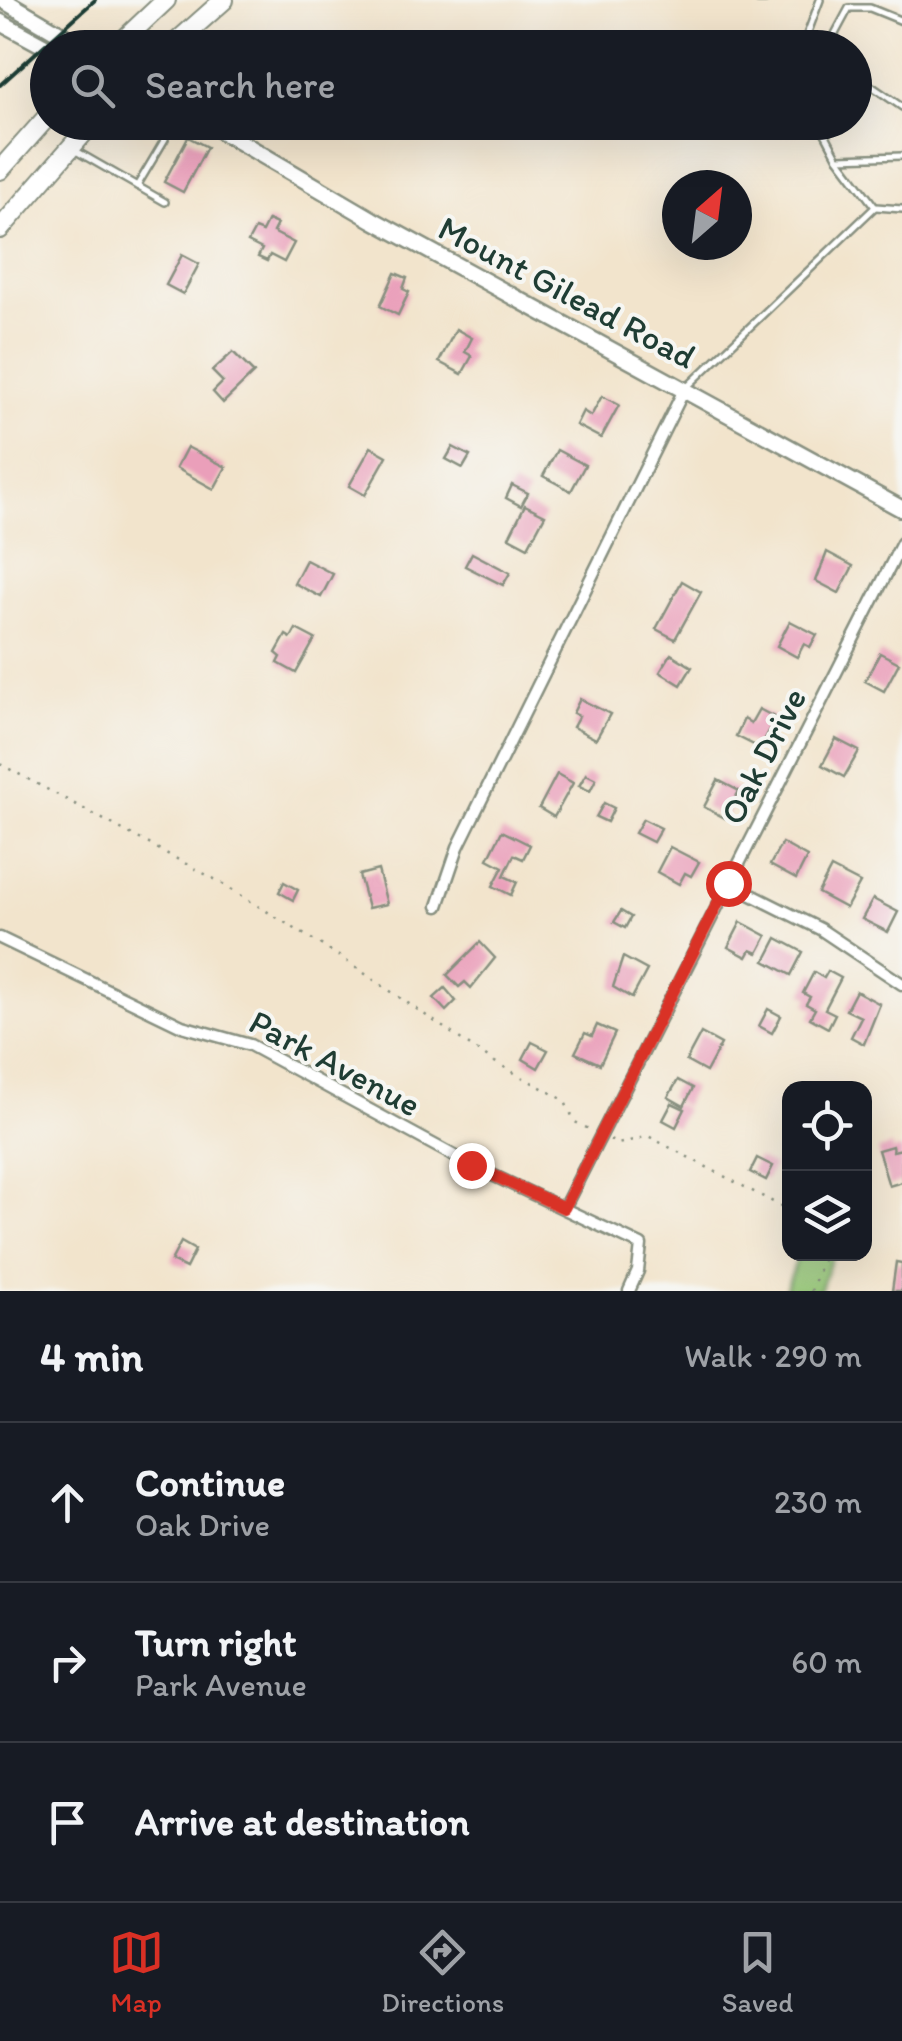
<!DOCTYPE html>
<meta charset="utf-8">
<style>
:root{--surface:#171b24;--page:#242831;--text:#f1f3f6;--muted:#9ea1a6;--line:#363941;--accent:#d93025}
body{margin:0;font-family:Itim,sans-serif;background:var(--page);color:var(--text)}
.controls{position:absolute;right:30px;bottom:30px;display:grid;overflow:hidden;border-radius:20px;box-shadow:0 10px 40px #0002}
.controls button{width:90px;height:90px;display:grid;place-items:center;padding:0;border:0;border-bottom:2px solid var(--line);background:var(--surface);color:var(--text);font:50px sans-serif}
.compass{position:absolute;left:662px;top:170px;width:90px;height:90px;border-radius:50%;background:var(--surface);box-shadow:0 10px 40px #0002;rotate:28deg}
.stop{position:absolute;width:30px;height:30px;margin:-22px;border:8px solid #d93025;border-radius:50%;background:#fff}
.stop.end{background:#d93025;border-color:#fff;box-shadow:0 2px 10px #0008}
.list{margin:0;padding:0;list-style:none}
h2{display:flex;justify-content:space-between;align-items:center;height:130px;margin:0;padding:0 40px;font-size:42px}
h2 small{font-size:32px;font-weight:400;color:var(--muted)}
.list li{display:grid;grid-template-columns:65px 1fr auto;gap:30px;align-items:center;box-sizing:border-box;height:160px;padding:0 40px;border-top:2px solid var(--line)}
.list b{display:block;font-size:38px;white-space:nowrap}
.list p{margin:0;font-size:32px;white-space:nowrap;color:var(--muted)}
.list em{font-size:32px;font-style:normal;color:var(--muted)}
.icon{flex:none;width:55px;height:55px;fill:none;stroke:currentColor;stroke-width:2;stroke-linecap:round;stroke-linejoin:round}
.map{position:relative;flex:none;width:902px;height:1291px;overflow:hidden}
.search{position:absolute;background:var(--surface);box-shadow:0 10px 40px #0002;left:30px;right:30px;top:30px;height:110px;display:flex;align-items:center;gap:25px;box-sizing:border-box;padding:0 35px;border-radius:55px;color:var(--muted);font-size:38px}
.sheet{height:610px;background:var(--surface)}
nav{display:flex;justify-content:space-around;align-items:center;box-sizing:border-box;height:140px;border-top:2px solid var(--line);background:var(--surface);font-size:28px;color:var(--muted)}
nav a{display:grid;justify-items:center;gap:5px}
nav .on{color:var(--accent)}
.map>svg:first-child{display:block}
</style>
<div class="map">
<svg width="902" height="1291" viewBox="0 0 902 1291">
<rect width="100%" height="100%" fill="#f6f6f2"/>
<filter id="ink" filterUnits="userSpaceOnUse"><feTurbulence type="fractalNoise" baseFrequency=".01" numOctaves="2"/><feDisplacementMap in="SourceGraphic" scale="20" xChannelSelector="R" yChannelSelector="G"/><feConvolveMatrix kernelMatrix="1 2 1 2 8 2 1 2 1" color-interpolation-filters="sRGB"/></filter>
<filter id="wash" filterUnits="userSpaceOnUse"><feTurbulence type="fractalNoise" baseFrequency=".0048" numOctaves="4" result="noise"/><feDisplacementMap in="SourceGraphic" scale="40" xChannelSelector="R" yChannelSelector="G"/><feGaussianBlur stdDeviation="2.25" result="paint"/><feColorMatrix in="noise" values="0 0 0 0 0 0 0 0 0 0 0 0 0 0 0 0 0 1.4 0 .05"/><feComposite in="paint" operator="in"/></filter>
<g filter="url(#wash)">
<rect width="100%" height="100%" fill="#f2e4cc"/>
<path fill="#95c676" stroke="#5a8255" stroke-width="2.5" d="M799 1254H833L820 1291H785Z"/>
<g id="blocks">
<g fill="#ea9fba">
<path d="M188 137 207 147 183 192 164 182Z"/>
<path d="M268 220 277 224 273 232 294 243 284 262 270 255 267 261 258 257 262 249 248 242 255 229 262 232Z"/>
<path d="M182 255 199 264 183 294 166 285Z"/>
<path d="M395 273 407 278 403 289 409 292 398 315 380 306Z"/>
<path d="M456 329 472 338 465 352 472 356 462 374 439 362Z"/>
<path d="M233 352 254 373 223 403 213 392 223 382 212 371Z"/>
<path d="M602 396 619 405 601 438 576 425 583 411 591 416Z"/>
<path d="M187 447 226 467 214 489 176 468Z"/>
<path d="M371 447 387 456 365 495 349 486Z"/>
<path d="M453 447 470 456 463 468 446 459Z"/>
<path d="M557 450 585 465 571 491 543 476Z"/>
<path d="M512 485 528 493 521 506 506 498Z"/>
<path d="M525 505 545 515 528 547 509 537Z"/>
<path d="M827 552 853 566 839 593 816 581Z"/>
<path d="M472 553 510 573 503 585 465 566Z"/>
<path d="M306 560 333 574 321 597 294 583Z"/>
<path d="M682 581 701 592 675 639 656 629Z"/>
<path d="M790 621 817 635 810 647 804 644 797 657 777 646Z"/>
<path d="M296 629 315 639 296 673 278 663 281 657 276 653 286 635 291 638Z"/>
<path d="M880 653 899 663 884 691 865 681Z"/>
<path d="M671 654 692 667 681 685 660 672Z"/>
<path d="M580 699 610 714 596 739 573 727 579 716 573 713Z"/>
<path d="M759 709 776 718 760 748 736 736 744 719 751 723Z"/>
<path d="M836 739 859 751 844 777 822 765Z"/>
<path d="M557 774 573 783 554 817 539 808Z"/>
<path d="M586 774 596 779 590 791 579 786Z"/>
<path d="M718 780 739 791 725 818 704 807Z"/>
<path d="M604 803 614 808 607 822 596 817Z"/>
<path d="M643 819 661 828 653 842 635 833Z"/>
<path d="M502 831 530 845 523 859 514 855 504 876 517 882 511 895 493 886 503 867 488 859Z"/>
<path d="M782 843 807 857 796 879 770 865Z"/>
<path d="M670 847 699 862 691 876 685 873 679 884 657 872Z"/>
<path d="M831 868 860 883 846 908 818 893Z"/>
<path d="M378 870 387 904 368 908 359 875Z"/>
<path d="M284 882 298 890 293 900 279 892Z"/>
<path d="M873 899 898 912 888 932 862 919Z"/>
<path d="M621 911 631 917 625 928 614 922Z"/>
<path d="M741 922 767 936 758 953 751 950 747 957 728 947Z"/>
<path d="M777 938 803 952 791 975 765 961Z"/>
<path d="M480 942 495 958 471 988 465 982 459 987 447 975Z"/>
<path d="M623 957 647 970 632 998 613 987Z"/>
<path d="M828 971 841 978 825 1009 835 1014 828 1028 810 1018 815 1009 806 1004 810 997 803 993 814 972 824 978Z"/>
<path d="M445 988 456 1001 446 1011 434 998Z"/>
<path d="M856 991 880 1004 864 1044 851 1037 861 1017 846 1010Z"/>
<path d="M768 1009 781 1016 772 1033 759 1026Z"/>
<path d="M597 1025 615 1033 600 1064 575 1053 585 1033 592 1036Z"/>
<path d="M701 1033 721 1044 706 1072 686 1061Z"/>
<path d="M532 1042 548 1050 538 1068 523 1059Z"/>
<path d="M678 1080 693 1088 684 1106 668 1097Z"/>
<path d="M672 1103 685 1109 676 1127 663 1120Z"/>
<path d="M892 1146 893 1151 902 1149V1182L889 1186 878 1150Z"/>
<path d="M757 1158 773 1166 766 1180 750 1172Z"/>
<path d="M181 1242 195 1250 186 1268 171 1261Z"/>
<path d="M896 1262 902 1263V1291H892Z"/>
</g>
</g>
</g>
<g filter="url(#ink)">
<use href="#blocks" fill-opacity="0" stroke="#889080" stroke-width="2.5"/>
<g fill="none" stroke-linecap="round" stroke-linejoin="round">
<defs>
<g id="lane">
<path d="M758 0H765"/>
<path d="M802 48 820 0"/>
<path d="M833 48 835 34 849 8H870L902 21"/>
<path d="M854 74 902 107"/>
<path d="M832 122V123"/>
<path d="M76 151 165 202"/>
<path d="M838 158 902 156"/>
<path d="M137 186 165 139"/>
<path d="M876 207 902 209"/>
<path d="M687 387 875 207 838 158 819 122"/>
</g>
<g id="street">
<path d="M728 883 820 929 902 984"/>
<path d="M438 906 458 847 684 390"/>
<path d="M0 938 182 1026 250 1045 471 1165 641 1245 638 1271 629 1291"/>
<path d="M564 1208 902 543"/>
</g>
<g id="secondary">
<path d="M3 0 85 48"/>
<path d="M0 22 48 48"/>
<path d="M206 122 373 220 902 509"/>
</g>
<g id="primary">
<path d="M115 48 166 0"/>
<path d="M170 48 224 0"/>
<path d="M0 170 48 116"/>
<path d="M0 229 93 122"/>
</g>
</defs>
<use href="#lane" stroke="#889080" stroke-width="10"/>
<use href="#street" stroke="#889080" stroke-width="15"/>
<use href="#secondary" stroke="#889080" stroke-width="20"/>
<use href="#primary" stroke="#889080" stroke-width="22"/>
<g stroke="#889080" stroke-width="2.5" stroke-dasharray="2.5 8" stroke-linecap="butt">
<path d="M0 764 218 881 342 958 491 1060 564 1100 575 1122 589 1129"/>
<path d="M610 1140 618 1144 648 1136 790 1211"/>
<path d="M811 1291 825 1254"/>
</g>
<use href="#lane" stroke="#fff" stroke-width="5"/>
<use href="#street" stroke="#fff" stroke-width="10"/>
<use href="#secondary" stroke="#fff" stroke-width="15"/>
<use href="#primary" stroke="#fff" stroke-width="18"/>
<path stroke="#1f3d34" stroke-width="4" d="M0 85 95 0"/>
</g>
</g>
<g fill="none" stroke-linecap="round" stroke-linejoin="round" filter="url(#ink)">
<path stroke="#d93025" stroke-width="12" d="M471 1165 564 1208 728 883"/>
</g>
<g text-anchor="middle" stroke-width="8" stroke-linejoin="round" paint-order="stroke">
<g font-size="35" fill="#1f3d34" stroke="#f6f6f2">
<text transform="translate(567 292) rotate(28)" y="12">Mount Gilead Road</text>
<text transform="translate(763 756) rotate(-63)" y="12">Oak Drive</text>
<text transform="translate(335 1063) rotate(28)" y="12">Park Avenue</text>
</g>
</g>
</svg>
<div class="controls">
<button><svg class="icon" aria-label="locate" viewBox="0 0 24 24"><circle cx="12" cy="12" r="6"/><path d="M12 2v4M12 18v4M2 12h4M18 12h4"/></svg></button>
<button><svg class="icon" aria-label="layers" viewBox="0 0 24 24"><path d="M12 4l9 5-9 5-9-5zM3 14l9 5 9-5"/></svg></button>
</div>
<svg class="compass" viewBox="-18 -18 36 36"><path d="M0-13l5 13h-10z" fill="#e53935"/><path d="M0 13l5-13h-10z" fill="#9ea1a6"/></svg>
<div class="stop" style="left:728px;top:883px"></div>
<div class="stop end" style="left:471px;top:1165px"></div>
<div class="search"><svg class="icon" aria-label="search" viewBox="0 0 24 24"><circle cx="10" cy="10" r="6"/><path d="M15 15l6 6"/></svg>Search here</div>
</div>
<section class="sheet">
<h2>4 min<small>Walk · 290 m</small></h2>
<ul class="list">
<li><svg class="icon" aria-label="ahead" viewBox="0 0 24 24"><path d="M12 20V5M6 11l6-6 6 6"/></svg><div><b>Continue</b><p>Oak Drive</p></div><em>230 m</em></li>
<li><svg class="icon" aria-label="right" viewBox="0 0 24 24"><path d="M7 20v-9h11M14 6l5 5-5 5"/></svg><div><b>Turn right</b><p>Park Avenue</p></div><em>60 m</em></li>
<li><svg class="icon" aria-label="arrive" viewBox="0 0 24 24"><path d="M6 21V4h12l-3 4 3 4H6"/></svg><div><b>Arrive at destination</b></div></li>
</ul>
</section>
<nav>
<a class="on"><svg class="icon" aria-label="map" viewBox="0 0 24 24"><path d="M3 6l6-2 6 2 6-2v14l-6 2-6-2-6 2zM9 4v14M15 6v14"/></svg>Map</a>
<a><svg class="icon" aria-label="directions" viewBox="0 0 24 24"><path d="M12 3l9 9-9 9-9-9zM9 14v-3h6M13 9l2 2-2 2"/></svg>Directions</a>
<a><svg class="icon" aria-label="saved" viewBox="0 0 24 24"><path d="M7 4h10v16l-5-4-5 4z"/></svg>Saved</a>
</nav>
